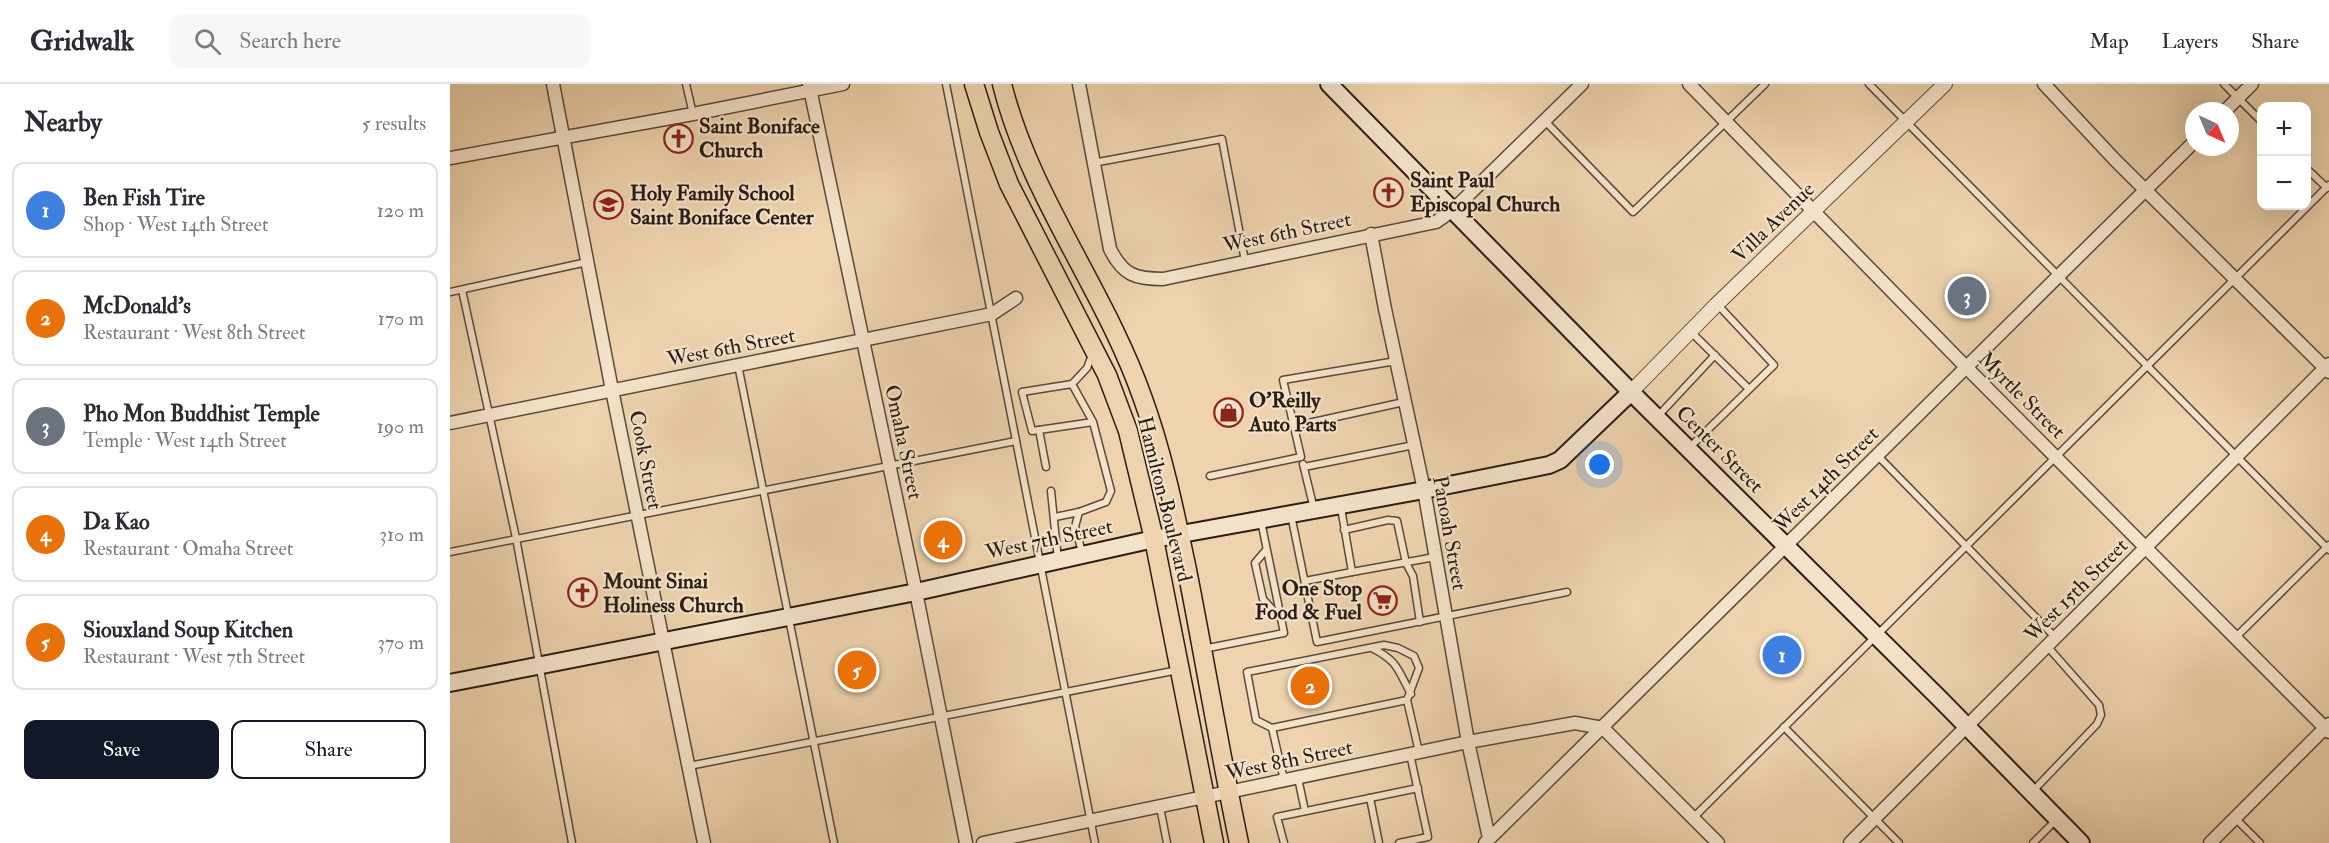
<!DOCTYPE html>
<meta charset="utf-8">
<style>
:root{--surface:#fff;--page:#f7f7f7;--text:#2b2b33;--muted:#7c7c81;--line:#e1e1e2;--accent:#111827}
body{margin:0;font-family:"IM FELL Double Pica",serif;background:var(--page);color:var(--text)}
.controls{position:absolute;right:18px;top:18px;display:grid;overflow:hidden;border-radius:12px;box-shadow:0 6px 24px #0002}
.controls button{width:54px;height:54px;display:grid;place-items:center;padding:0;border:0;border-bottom:2px solid var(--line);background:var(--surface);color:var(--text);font:30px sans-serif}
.compass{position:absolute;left:1735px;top:18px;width:54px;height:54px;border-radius:50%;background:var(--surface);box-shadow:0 6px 24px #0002;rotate:136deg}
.you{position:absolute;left:1150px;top:381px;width:21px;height:21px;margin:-15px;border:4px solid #fff;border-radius:50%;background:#1a73e8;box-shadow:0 0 0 9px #1a73e833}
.badge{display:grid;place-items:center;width:39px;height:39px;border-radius:50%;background:var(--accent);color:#fff;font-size:20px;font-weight:700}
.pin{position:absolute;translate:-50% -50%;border:3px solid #fff;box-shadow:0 2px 6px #0006}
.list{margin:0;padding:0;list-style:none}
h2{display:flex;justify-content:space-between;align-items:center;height:78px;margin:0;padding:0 24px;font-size:26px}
h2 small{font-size:20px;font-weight:400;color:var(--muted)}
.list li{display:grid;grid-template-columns:39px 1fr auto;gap:18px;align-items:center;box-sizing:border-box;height:96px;margin:0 12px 12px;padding:0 12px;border:2px solid var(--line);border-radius:12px}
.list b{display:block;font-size:22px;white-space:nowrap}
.list p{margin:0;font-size:20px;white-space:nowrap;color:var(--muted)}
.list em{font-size:20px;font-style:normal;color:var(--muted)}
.actions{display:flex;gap:12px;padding:18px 24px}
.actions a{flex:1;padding:14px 0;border:2px solid var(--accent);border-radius:12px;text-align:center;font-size:21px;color:var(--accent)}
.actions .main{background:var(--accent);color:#fff}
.icon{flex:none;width:33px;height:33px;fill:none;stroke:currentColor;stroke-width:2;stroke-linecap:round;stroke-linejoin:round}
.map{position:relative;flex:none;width:1879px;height:759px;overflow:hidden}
header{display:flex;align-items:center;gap:36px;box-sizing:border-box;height:84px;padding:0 30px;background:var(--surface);border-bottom:2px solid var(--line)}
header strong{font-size:28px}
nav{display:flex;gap:33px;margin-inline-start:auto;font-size:21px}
.search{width:420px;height:54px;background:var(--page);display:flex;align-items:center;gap:15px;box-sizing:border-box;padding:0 21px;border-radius:12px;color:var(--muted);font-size:22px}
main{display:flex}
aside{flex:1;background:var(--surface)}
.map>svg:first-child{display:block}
</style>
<header>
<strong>Gridwalk</strong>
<div class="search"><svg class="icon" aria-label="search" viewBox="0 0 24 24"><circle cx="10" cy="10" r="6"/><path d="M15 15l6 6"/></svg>Search here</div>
<nav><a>Map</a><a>Layers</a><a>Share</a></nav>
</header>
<main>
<aside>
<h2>Nearby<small>5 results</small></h2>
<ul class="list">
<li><span class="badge" style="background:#3f7fe0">1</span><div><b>Ben Fish Tire</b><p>Shop · West 14th Street</p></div><em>120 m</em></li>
<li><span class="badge" style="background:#e8710a">2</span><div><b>McDonald's</b><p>Restaurant · West 8th Street</p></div><em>170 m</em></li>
<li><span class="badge" style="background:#6b7280">3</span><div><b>Pho Mon Buddhist Temple</b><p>Temple · West 14th Street</p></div><em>190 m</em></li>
<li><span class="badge" style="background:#e8710a">4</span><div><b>Da Kao</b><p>Restaurant · Omaha Street</p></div><em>310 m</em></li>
<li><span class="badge" style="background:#e8710a">5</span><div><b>Siouxland Soup Kitchen</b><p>Restaurant · West 7th Street</p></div><em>370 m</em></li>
</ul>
<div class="actions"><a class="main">Save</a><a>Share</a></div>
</aside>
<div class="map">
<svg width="1879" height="759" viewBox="0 0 1879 759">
<rect width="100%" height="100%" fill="#eed3ae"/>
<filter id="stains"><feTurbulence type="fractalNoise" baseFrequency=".00333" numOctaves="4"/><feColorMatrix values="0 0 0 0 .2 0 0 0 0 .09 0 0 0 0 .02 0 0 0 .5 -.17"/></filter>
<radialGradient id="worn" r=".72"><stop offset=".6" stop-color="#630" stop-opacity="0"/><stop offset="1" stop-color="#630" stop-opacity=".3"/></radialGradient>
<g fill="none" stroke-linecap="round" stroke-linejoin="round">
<defs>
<g id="service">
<path d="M236 0 243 30"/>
<path d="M496 0 645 759"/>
<path d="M1419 0 1879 466"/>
<path d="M1774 0 1812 38"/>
<path d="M1095 37 1183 128 1315 0"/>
<path d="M643 79 772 55 795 177"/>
<path d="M1856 84 1877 104"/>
<path d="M12 206 66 454 122 759"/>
<path d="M0 208 137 178"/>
<path d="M1240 247 1299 305"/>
<path d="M288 281 384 759"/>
<path d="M622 300 637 284 642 271"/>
<path d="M1208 332 1265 271"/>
<path d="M845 342 954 318"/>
<path d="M589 346 596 383"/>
<path d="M1240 363 1324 281 1268 221"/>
<path d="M1427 371 1605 553"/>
<path d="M853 380 864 425"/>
<path d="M854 383 964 361"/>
<path d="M760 392 851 373 833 296 946 277"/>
<path d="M601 407 608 476"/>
<path d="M891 424 902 488 985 473"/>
<path d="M629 428 625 443 632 468"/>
<path d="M841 431 867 558 1117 508"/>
<path d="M605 433 629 428 656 418 661 407 643 338 622 300 572 308 582 347 643 338"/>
<path d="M894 446 938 436 947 437 956 479 963 492 970 538"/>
<path d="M816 466 805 479 813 515 831 535"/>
<path d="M0 468 566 357"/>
<path d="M855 497 902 488"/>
<path d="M1786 553 1879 461"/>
<path d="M922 564C949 578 947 585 961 610"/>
<path d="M753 565 834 549 811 437"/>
<path d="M1334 643 1449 759"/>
<path d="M822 644 806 636 797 588 934 561 948 564 964 572 969 584 957 616 969 668"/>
<path d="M239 682 728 586"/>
<path d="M848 694 855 727"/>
<path d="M834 696 822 644 957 616"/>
<path d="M1583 707 1647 640 1651 631 1649 621 1597 562"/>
<path d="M920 714 968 704"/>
<path d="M710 723 717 759"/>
<path d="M1243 734 1879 101"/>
<path d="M1785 734 1810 759"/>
<path d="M834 759 827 733 920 714 929 759"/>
<path d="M949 759 978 753 960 670"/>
<path d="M1583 759 1606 736"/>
</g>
<g id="minor">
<path d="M103 0 162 306 254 759"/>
<path d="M359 0 466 508 516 759"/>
<path d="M629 0 660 165C673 191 685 195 713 195L986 138 1003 126 1132 0"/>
<path d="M1239 0 1516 283 1879 648"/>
<path d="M1594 0 1665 76 1879 288"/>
<path d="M1775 27 1802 0"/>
<path d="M0 74 243 30 393 0"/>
<path d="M921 150 935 225 974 406 1018 658 1039 754"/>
<path d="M0 339 542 230 566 214"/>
<path d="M533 759 1018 658 1125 639 1153 644 1268 759"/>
<path d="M1035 759 1744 58"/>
<path d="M1400 759 1879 280"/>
<path d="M1760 759 1879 640"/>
</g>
<path id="tertiary" d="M1181 308 1266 221 1495 0"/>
<g id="secondary">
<path d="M879 0 1181 308 1491 616 1631 759"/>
<path d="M0 599 466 508 704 455 974 406 1099 381 1110 376 1181 308"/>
</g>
<g id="primary">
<path d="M524 0 539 48 559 100 657 291 678 347 704 455 764 759"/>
<path d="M552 0C580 113 655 206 693 315 713 370 725 429 737 486 755 577 770 669 789 759"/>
</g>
</defs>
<use href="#service" stroke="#5a4a3c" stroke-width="9"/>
<use href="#minor" stroke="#5a4a3c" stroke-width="15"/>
<use href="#tertiary" stroke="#5a4a3c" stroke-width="16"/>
<use href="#secondary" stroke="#291d16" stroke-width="20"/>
<use href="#primary" stroke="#291d16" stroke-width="21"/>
<use href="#service" stroke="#f4e2ca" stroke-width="6"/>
<use href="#minor" stroke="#f4e2ca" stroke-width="12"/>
<use href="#tertiary" stroke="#f4e2ca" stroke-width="14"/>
<use href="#secondary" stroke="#f4e2ca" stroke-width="16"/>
<use href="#primary" stroke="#eed3ae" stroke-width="18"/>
</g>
<defs>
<symbol id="church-ring" viewBox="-11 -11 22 22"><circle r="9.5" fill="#f4e2ca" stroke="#8f2418" stroke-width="1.5"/><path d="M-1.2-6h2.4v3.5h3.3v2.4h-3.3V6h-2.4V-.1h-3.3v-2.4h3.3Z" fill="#8f2418"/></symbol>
<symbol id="school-ring" viewBox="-11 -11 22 22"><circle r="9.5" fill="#f4e2ca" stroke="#8f2418" stroke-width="1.5"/><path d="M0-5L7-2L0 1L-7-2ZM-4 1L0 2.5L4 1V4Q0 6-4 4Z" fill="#8f2418"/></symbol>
<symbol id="shop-ring" viewBox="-11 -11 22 22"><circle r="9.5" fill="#f4e2ca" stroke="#8f2418" stroke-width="1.5"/><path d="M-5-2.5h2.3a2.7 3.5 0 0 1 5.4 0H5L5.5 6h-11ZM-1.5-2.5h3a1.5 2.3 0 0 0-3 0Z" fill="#8f2418"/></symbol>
<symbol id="supermarket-ring" viewBox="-11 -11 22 22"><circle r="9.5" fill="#f4e2ca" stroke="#8f2418" stroke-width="1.5"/><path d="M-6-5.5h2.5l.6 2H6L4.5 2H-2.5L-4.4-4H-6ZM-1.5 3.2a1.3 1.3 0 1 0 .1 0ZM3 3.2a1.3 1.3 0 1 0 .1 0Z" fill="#8f2418"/></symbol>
</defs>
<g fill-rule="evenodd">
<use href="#church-ring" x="212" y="38" width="33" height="33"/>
<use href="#church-ring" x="922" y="92" width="33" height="33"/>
<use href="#school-ring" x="142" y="104" width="33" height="33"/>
<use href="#shop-ring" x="762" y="312" width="33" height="33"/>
<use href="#church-ring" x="116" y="492" width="33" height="33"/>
<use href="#supermarket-ring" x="916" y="500" width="33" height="33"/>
</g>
<g text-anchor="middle" stroke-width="4.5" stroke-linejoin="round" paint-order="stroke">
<g font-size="21" font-weight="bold" fill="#291d16" stroke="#f4e2ca" text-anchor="start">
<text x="249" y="49">Saint Boniface<tspan x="249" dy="24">Church</tspan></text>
<text x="960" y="103">Saint Paul<tspan x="960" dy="24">Episcopal Church</tspan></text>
<text x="180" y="116">Holy Family School<tspan x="180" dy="24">Saint Boniface Center</tspan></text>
<text x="799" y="323">O'Reilly<tspan x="799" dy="24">Auto Parts</tspan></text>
<text x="153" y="504">Mount Sinai<tspan x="153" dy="24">Holiness Church</tspan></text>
<text x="912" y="511" text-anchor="end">One Stop<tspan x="912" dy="24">Food &amp; Fuel</tspan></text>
</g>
<g font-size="21" fill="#291d16" stroke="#f4e2ca">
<text transform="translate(1323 138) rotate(-44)" y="7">Villa Avenue</text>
<text transform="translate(837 148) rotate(-12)" y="7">West 6th Street</text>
<text transform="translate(281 263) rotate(-11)" y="7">West 6th Street</text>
<text transform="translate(1572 311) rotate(45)" y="7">Myrtle Street</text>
<text transform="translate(454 358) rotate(78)" y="7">Omaha Street</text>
<text transform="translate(1270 365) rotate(45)" y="7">Center Street</text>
<text transform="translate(196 376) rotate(79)" y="7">Cook Street</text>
<text transform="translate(1376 395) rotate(-45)" y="7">West 14th Street</text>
<text transform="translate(715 415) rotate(76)" y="7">Hamilton Boulevard</text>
<text transform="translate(1000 449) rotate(80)" y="7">Panoah Street</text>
<text transform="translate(599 455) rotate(-12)" y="7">West 7th Street</text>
<text transform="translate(1626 506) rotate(-45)" y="7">West 15th Street</text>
<text transform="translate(839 676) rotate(-12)" y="7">West 8th Street</text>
</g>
</g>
<rect width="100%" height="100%" filter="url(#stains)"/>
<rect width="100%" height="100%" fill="url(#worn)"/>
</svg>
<div class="controls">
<button>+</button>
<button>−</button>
</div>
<svg class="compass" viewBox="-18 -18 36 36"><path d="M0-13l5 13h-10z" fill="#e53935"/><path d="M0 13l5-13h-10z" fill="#7c7c81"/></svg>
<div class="you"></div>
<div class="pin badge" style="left:1332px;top:571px;background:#3f7fe0">1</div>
<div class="pin badge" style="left:860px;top:602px;background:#e8710a">2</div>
<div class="pin badge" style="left:1517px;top:212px;background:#6b7280">3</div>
<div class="pin badge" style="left:493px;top:456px;background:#e8710a">4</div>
<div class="pin badge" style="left:407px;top:586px;background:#e8710a">5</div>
</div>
</main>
